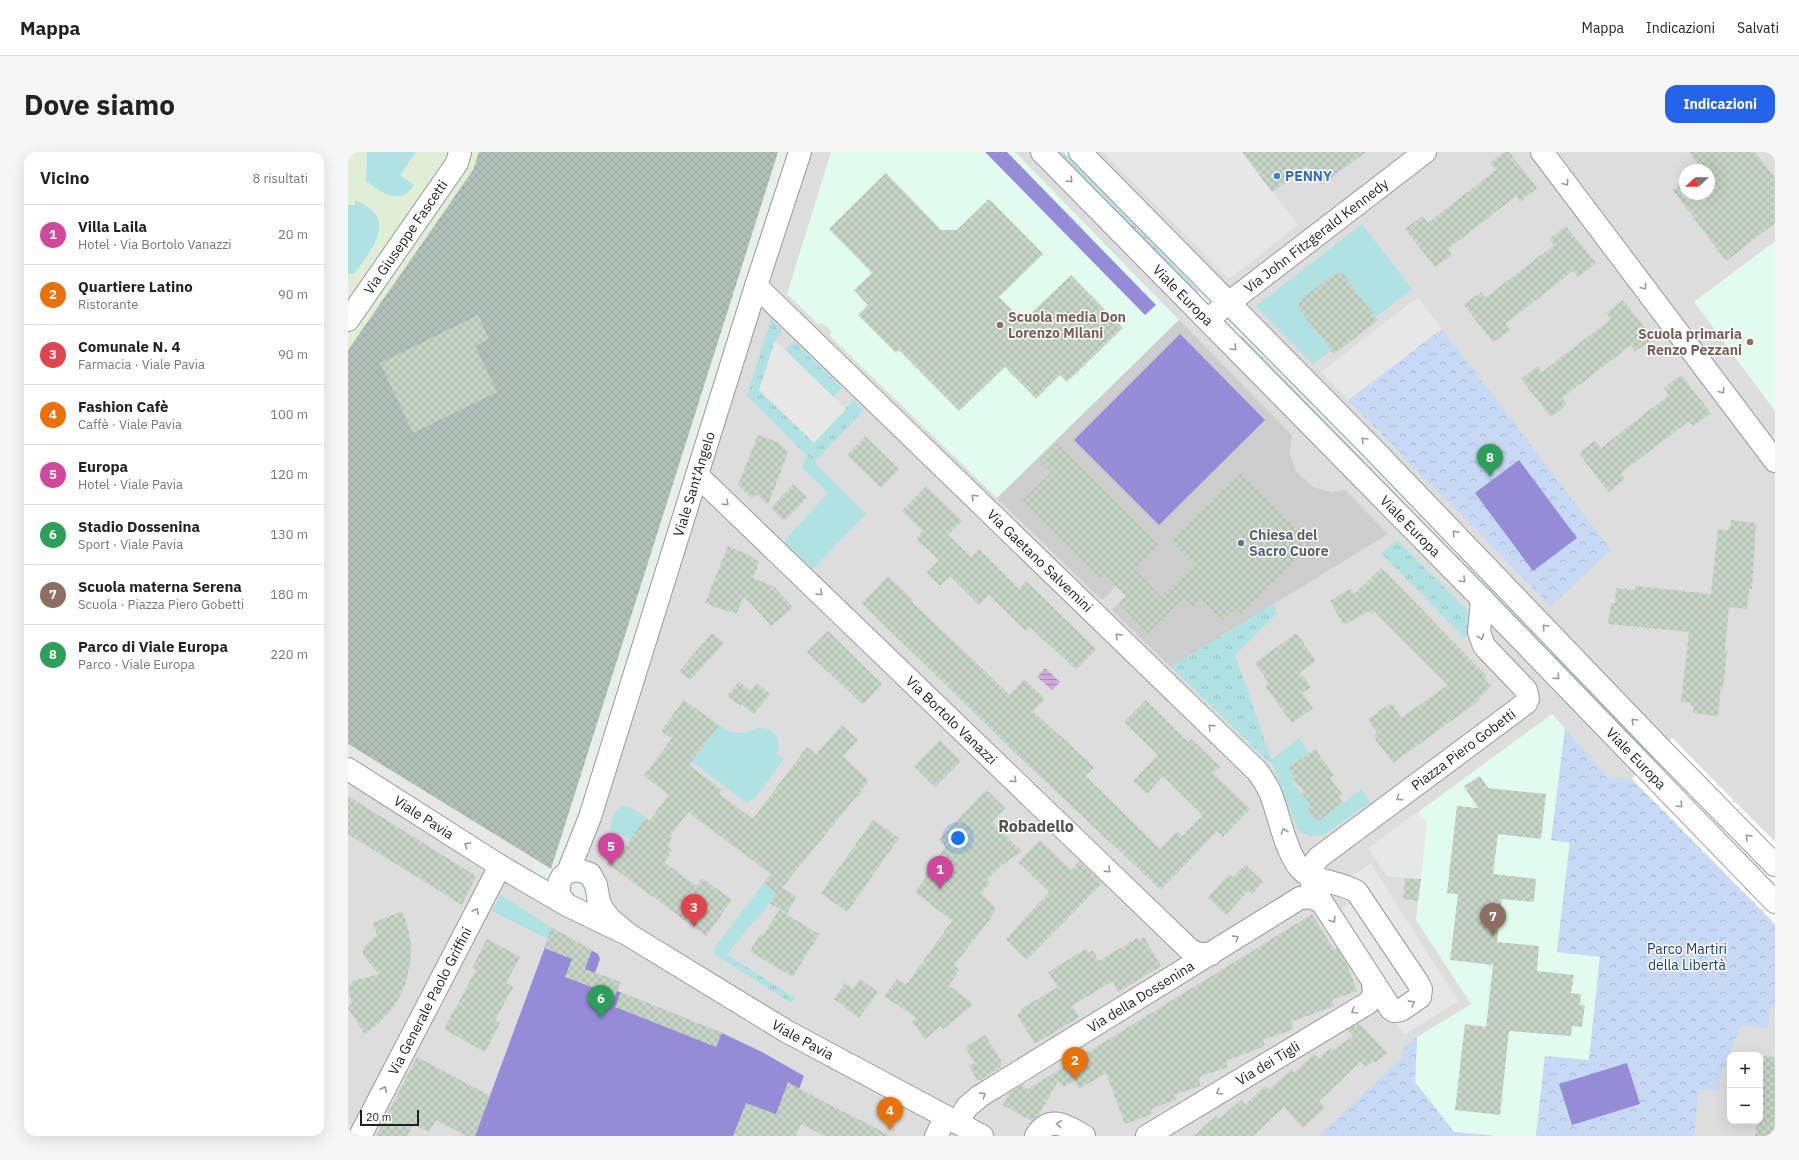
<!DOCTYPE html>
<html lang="it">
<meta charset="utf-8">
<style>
:root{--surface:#fff;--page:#f6f6f6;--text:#222;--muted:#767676;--line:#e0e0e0;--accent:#2563eb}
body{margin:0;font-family:"IBM Plex Sans",sans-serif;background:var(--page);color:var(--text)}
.controls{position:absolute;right:12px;bottom:12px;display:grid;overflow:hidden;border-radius:8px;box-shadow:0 4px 16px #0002}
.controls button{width:36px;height:36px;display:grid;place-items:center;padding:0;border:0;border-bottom:1px solid var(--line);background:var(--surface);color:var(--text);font:20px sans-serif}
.compass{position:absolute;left:1331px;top:12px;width:36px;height:36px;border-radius:50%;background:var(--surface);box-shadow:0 4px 16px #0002;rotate:248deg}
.scale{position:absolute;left:12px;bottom:10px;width:59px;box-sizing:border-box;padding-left:4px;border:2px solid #1f1f1f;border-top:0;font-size:11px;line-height:14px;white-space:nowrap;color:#1f1f1f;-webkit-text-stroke:3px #fff;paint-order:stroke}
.you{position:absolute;left:610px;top:686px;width:14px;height:14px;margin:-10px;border:3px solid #fff;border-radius:50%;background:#1a73e8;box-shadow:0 0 0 6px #1a73e833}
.badge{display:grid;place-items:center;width:26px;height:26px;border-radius:50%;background:var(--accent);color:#fff;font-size:13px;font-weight:700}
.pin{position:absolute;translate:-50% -33px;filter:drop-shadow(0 1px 2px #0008)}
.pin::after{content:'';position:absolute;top:21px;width:14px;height:12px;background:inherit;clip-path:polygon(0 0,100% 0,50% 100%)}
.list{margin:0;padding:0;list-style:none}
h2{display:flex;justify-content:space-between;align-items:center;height:52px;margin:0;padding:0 16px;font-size:17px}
h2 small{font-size:13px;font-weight:400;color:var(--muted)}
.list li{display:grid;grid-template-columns:26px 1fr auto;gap:12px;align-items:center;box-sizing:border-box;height:60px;padding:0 16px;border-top:1px solid var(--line)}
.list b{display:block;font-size:15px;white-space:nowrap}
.list p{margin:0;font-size:13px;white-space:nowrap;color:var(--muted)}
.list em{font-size:13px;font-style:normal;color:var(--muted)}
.map{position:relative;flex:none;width:1427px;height:984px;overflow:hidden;border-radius:12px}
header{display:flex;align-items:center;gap:24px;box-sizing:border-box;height:56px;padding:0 20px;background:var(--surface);border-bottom:1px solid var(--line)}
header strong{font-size:19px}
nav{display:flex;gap:22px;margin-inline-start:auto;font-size:14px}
.intro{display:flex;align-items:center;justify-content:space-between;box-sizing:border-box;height:96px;padding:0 24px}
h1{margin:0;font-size:28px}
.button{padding:10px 18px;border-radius:12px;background:var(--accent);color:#fff;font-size:14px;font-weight:700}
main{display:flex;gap:24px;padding:0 24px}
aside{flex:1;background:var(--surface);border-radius:12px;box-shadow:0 4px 16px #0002}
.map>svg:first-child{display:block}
</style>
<header>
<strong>Mappa</strong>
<nav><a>Mappa</a><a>Indicazioni</a><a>Salvati</a></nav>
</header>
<div class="intro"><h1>Dove siamo</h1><a class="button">Indicazioni</a></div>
<main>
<aside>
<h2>Vicino<small>8 risultati</small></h2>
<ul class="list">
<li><span class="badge" style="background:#d1479c">1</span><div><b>Villa Laila</b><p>Hotel · Via Bortolo Vanazzi</p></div><em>20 m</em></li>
<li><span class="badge" style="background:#e8710a">2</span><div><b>Quartiere Latino</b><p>Ristorante</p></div><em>90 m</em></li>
<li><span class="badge" style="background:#e0444e">3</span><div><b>Comunale N. 4</b><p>Farmacia · Viale Pavia</p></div><em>90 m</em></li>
<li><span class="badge" style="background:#e8710a">4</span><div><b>Fashion Cafè</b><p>Caffè · Viale Pavia</p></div><em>100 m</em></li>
<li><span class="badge" style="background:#d1479c">5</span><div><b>Europa</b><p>Hotel · Viale Pavia</p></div><em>120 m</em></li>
<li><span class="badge" style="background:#2e9e5b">6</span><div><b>Stadio Dossenina</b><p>Sport · Viale Pavia</p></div><em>130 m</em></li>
<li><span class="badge" style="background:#8d6e63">7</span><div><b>Scuola materna Serena</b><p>Scuola · Piazza Piero Gobetti</p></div><em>180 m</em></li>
<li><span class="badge" style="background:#2e9e5b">8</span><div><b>Parco di Viale Europa</b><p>Parco · Viale Europa</p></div><em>220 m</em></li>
</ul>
</aside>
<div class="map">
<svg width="1427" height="984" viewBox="0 0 1427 984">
<defs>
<pattern id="construction-cross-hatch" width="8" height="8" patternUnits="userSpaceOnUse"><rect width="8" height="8" fill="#b2c2bb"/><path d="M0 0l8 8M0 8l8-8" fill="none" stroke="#99a6a0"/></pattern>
<pattern id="grass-tufts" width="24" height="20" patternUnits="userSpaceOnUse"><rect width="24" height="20" fill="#b0e2e4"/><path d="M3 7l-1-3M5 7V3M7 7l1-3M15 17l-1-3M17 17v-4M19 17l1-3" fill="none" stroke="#97c1c3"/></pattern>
<pattern id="park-crowns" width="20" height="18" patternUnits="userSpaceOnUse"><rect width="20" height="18" fill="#c7d9f4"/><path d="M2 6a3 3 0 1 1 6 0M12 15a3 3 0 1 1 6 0" fill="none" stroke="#aabad1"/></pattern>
<pattern id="water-rules" width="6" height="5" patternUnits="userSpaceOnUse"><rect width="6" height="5" fill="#cdaad8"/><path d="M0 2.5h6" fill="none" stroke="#a68aaf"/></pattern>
<pattern id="building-cross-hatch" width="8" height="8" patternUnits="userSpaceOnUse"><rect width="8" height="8" fill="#c7d5c7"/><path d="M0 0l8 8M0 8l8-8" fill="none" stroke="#aab6aa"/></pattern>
</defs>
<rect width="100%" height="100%" fill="#e6efe8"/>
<g fill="#dcdddc" fill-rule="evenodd">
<path d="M455 0H692L1427 754V984H639L283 782 240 716 239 699ZM1382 903H1412V969H1382Z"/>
<path d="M736 0H1189L1427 316V710Z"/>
<path d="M1199 0H1427V302ZM1337 18H1361V42H1337Z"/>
<path d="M0 623 628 984H0Z"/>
</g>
<path fill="#e1eed7" d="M0 0H131L125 18 0 198Z"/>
<g fill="#e1fcef">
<path d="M483 0H667L831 168 649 346 482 184 483 179 479 175 474 171 470 172 439 142Z"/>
<path d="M1427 89V259L1346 150Z"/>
<path d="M1204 562 1233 594 1209 800 1252 804 1241 909 1197 904 1188 984H1149L1106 980 1067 930 1069 885 1123 852 1068 768 1070 749 1055 747 1057 726 1039 724 1021 696Z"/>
</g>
<path fill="#cdcdcd" d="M831 168 944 283 942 302 948 319 965 335 984 340 997 338 1040 382 823 515 764 458 778 444 768 434 754 448 649 346Z"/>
<path fill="url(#construction-cross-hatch)" d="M131 0H430L203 717 0 592V198L125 18Z"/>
<g fill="url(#grass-tufts)">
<path d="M704 0H715L851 139 845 144Z"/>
<path d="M423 167 435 179 425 191 465 291 506 248 516 257 466 311 399 244Z"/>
<path d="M894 184 1427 729V738L889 189Z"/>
<path d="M445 189 494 236 485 245 437 198Z"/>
<path d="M1049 388 1119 458V484L1116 486 1033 401Z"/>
<path d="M925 452 929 461 887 503 926 615 823 515Z"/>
<path d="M367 795 447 846 443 851 366 802Z"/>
</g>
<g fill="url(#park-crowns)">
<path d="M1094 177 1263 398 1203 454 1000 248Z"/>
<path d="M1217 576 1260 626 1284 627 1427 772V856H1422L1420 876 1393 873 1373 923 1371 939 1351 937 1346 984H1188L1197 904 1241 908 1252 805 1209 800 1222 691 1203 688Z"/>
<path d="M1069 885 1067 930 1106 980 1149 984H971L1054 905 1056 895Z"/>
</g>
<g fill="#b0e2e4">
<path d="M19 0H68L52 23 66 33C52 55 33 40 18 29Z"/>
<path d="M7 48C13 51 21 55 26 60 42 80 17 106 6 122H0V53H7Z"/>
<path d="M1014 72 1064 137 1028 165 995 122 987 121 951 149 950 156 983 199 965 212 908 154Z"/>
<path d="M459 303 518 362 465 417 436 389 480 341 454 316Z"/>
<path d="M371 573C376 577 381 580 388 581 405 581 415 568 429 584L431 596 428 602 436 607 407 646 400 650 396 649 344 610Z"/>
<path d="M951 586 961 601 940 616 947 625 943 628 963 655 969 670 1013 638 1022 650 977 682C966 686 956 685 948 675L923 608Z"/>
<path d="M275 653 282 655 298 666 282 688 272 681 266 690C258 681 265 657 275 653Z"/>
<path d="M416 731 429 742 379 802 367 795Z"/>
<path d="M153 743 204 776 200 787 144 759Z"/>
</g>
<g fill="#958bd6">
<path d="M637 0H659L808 153 797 163Z"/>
<path d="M832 182 917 268 811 373 726 288Z"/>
<path d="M1171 308 1229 386 1185 419 1127 341Z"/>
<path d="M204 776 250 802 252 807 247 821 272 830 269 839 374 881 414 900 456 924 433 984H127Z"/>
<path d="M1279 911 1292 952 1224 973 1211 932Z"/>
</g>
<g fill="#e7e7e7">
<path d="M755 0H894L950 73 881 127Z"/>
<path d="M1070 145 1094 177 1000 248 973 220Z"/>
<path d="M427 188 498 257 466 291 411 238Z"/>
<path d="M0 592 187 707 186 723 0 609Z"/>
<path d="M1070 659 1079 670 1073 727 1039 724 1021 696Z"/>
<path d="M1023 712 1110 849 1056 883 981 766 1005 749V723Z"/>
</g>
<path fill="url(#water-rules)" d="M697 516 712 530 704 538 689 525Z"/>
<path fill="#fff" d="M1324 586 1427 690V772L1284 627Z"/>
<g fill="url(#building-cross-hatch)">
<path d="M894 0H1018L973 33 959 14 924 40Z"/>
<path d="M1157 0H1161L1189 36 1172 50 1168 44 1100 97 1104 103 1087 115 1057 77 1074 64 1080 71 1148 18 1142 11Z"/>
<path d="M1341 0H1407L1427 26V71L1378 109 1325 38 1337 29V42H1361V18H1352L1353 17Z"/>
<path d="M538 21 593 78H609L641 47 695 102 651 145 675 169 723 123 775 176 719 230 712 223 688 247 657 215 611 259 551 198 548 201 510 163 520 153 506 138 524 121 481 77Z"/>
<path d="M1218 74 1248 111 1230 125 1225 119 1157 172 1162 178 1145 190 1116 153 1133 140 1137 146 1206 93 1201 87Z"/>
<path d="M987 121 995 122 1030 168 986 202 950 156 951 149Z"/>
<path d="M1275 148 1305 186 1287 200 1283 193 1214 246 1219 252 1203 265 1173 227 1190 214 1194 220 1263 167 1258 161Z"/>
<path d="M130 163 141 187 127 194 149 240 65 281 32 211Z"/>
<path d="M1333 223 1363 261 1345 274 1341 269 1273 321 1277 327 1260 340 1231 301 1247 289 1253 296 1321 243 1316 236Z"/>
<path d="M410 283 430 290 440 300 420 353 409 342 404 347 390 333Z"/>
<path d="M517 284 551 317 533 336 499 303Z"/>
<path d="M709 291 811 393 787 418 813 445 846 413 823 389 893 320 964 392 893 462 888 456 874 469 853 447 845 455 836 446 800 481 771 451 778 444 756 422 752 427 674 349 704 320 692 308Z"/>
<path d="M445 332 459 346 436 369 423 356Z"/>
<path d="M578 334 614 369 600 383 623 405 631 397 671 437 678 429 748 497 728 518 682 475 678 479 641 443 631 453 602 424 592 434 579 421 591 408 568 387 575 379 554 359Z"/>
<path d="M1383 368 1408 371 1404 437H1401L1399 457 1381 455 1377 498H1379L1375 536 1373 535 1370 564 1345 561V554L1343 553V551L1333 550 1341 480 1260 472 1263 451H1267L1268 436 1287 438V434L1363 442 1370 377 1380 378V375H1382Z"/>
<path d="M380 394 403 404 411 410 405 426 427 435 445 456 423 474 396 444 389 461 378 459 357 451Z"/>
<path d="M1033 416 1139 524 1136 527 1143 534 1130 547 1132 548 1045 611 1025 584 1029 581 1020 567 1031 560 1030 559 1044 551 1053 566 1100 533 1026 459 1024 462 1021 459 996 473 982 449 1002 437 1006 442Z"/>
<path d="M540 424 565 448 564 450 662 543 676 527 697 547 685 559 746 615 738 624 812 697 829 679 834 684 855 663 815 624 799 642 785 629 810 603 776 570 798 548 840 590 843 587 872 615 865 621 902 657 875 685 869 679 813 738 665 599 514 451Z"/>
<path d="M480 479 534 532 515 553 459 500Z"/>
<path d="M364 481 376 491 342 528 331 519Z"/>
<path d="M948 481 968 509 952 520 963 535 954 541 965 556 944 571 917 534 921 531 907 511Z"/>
<path d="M391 529 402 539 409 531 422 542 406 562 393 552 392 554 379 544Z"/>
<path d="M336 548 371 573 341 613 374 638 371 642 405 667 459 595 468 602 494 573 510 588 495 604 521 629 429 742 416 731 423 722 340 660 322 684 324 686 319 694 324 698 316 710 348 734 354 726 384 748 358 784 263 714 298 666 301 669 321 643 296 624 324 586 313 579Z"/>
<path d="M592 588 613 609 587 635 566 614Z"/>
<path d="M967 597 986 623 982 626 994 642 990 645 995 651 969 670 960 658 963 655 954 642 956 639 944 627 947 625 940 616Z"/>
<path d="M1132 624 1140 636 1198 642 1193 687 1150 682 1145 722 1188 727 1186 750 1154 747 1149 790 1191 794 1189 819 1226 823 1223 841 1233 842 1232 853H1237L1234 875 1224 874 1223 884 1161 879 1152 963 1107 958 1117 872 1138 875 1145 813 1102 808 1110 742 1099 741 1109 654 1130 656 1116 634Z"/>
<path d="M638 638 657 656 644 670 674 699 654 713 639 728 642 731 633 741 648 756 640 770 606 813 611 818 601 834 618 846 625 853 595 877 593 874 577 887 564 870 569 866 536 844 549 827 558 833 604 769 567 740 578 725 576 724 598 694 591 687Z"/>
<path d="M0 644 128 724 114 753 0 682Z"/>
<path d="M525 668 551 686 499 760 473 741Z"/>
<path d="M692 688 723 718 731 709 754 731 679 808 658 787 701 740 670 710Z"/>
<path d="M897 713 915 730 904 742 900 739 878 763 860 745 881 722 885 725Z"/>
<path d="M1057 726 1073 727 1070 749 1055 747Z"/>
<path d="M434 735 448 745 439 762 421 751Z"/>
<path d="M431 758 471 782 445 825 402 799 412 782 415 784Z"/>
<path d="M54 759 60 776 63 793 62 810 59 827 52 844 43 858 31 871 17 882 0 856 4 851 0 838 1 834 5 829 31 822 15 803V796L29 783 25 771Z"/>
<path d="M964 762 986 798 989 796 998 810 1009 839 984 848 986 854 943 870 946 877 915 888 917 894 878 909 880 915 851 925 852 934 826 943 828 948 803 957 804 962 777 972 758 921 731 937 727 928 716 935 710 929 690 964 684 969 655 953 662 940 673 933 680 937Z"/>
<path d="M204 776 244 798 237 817 272 830 267 844 217 825 224 807 196 796Z"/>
<path d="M796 785 813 814 770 840 764 829 724 854 731 865 687 892 669 863 674 859 673 857 710 835 700 820 738 797 740 801 744 798 751 809 789 786 791 788Z"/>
<path d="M139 787 172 805 158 831 165 835 147 868 152 871 137 900 96 877 128 818 124 816Z"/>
<path d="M512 827 530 840 511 866 486 847 497 831 505 837Z"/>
<path d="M273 840 374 881 368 895 267 855Z"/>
<path d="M1011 871 1039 901 1027 911 1025 909 1018 915 1013 909 971 949 977 956 955 976 936 955 905 984H846L868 964 871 967 893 948 897 953 917 934 921 938 943 918 946 921 966 902 971 907 982 896 985 898 1005 884 1000 878Z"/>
<path d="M637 883 653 908V915L630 929 621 914 627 911 617 895Z"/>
<path d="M1416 904 1427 905V984H1407L1409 969H1412V943Z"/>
<path d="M69 905 142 944 127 984H118L88 968 81 980 65 972 59 984H28Z"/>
<path d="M440 930 467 945 543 984H477L453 972 448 984H385L398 951 428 962Z"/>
</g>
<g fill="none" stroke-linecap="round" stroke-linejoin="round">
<defs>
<g id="minor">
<path id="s1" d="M694 0 1134 447 1427 750"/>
<path d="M732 0 1024 296 1313 597 1427 713"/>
<path d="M1194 0 1427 309"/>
<path id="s2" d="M408 134 909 619C914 625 918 632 922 640 931 661 938 707 957 721 970 730 994 730 1009 740L1070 831 1073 837 1072 845 1053 858 1046 859 1043 857 966 738C961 726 962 717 970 706L1178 551 1180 547 1178 538 1136 494 1131 480 1134 447"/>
<path id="s3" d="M869 160 1077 0"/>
<path id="s4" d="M0 168 109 11 112 0"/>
<path id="s5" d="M350 324 842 798 851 802H863"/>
<path id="s6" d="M0 617 152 714 219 753"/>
<path id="s7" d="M220 720 242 665 408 134 452 0"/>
<path id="s8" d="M281 783 262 767 255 758 251 750 248 733 242 722 230 718 220 720 214 725 211 731V743L219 753 281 783 438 879 634 984"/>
<path id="s9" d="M609 971 619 955 632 944 952 746 963 745 973 750"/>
<path id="s10" d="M12 984 152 714"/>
<path d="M588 984 598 965"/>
<path d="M688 984C702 962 719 974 736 984"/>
<path id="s11" d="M799 984 1020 851 1026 843 1025 830"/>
</g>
</defs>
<use href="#minor" stroke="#999" stroke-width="24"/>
<use href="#minor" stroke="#fff" stroke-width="22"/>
</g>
<defs><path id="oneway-chevron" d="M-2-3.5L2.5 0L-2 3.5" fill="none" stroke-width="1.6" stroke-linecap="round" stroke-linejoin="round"/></defs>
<g stroke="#9a9a9a">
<use href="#oneway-chevron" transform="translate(722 28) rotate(46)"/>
<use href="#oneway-chevron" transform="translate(1218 31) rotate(53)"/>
<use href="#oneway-chevron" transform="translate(1296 135) rotate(53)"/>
<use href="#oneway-chevron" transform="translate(886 196) rotate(45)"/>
<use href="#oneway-chevron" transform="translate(1374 239) rotate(53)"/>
<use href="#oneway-chevron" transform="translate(1016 288) rotate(-135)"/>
<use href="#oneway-chevron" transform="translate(626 345) rotate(-136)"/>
<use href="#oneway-chevron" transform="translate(378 351) rotate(44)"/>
<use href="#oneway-chevron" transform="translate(1107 381) rotate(-134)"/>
<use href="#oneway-chevron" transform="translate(1115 428) rotate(45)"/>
<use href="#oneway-chevron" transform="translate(472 441) rotate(44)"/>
<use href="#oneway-chevron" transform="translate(1197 475) rotate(-134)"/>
<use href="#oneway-chevron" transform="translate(770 484) rotate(-136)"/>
<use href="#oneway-chevron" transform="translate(1133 485) rotate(73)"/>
<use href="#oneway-chevron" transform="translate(1209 525) rotate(46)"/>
<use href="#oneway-chevron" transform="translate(1286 569) rotate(-134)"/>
<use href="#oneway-chevron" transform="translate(863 575) rotate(-136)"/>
<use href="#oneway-chevron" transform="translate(666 628) rotate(44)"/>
<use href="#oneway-chevron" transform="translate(1051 646) rotate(144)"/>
<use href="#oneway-chevron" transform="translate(1332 653) rotate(46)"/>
<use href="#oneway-chevron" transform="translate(936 679) rotate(-109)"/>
<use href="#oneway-chevron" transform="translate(1400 685) rotate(-134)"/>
<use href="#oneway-chevron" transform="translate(119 693) rotate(-147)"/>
<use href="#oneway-chevron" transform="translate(760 718) rotate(44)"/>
<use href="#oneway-chevron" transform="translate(128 759) rotate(-63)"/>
<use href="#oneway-chevron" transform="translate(985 768) rotate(57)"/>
<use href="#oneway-chevron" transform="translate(888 786) rotate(-32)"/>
<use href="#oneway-chevron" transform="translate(1064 851) rotate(-32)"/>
<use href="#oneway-chevron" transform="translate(1006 859) rotate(149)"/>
<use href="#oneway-chevron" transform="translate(36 937) rotate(-63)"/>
<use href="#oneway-chevron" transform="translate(871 940) rotate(149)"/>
<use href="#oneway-chevron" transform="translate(635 943) rotate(-32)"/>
<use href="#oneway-chevron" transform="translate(711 972) rotate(-174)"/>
</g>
<circle fill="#3f7fe0" stroke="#fff" stroke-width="1.5" cx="929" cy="24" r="4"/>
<g fill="#8d6e63" stroke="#fff" stroke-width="1.5">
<circle cx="652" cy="173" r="4"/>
<circle cx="1402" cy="190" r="4"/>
</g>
<circle fill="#6b7280" stroke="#fff" stroke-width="1.5" cx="893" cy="391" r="4"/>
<g text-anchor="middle" stroke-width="3" stroke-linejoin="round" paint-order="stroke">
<g font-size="14" font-weight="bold" fill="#366cbe" stroke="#fff" text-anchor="start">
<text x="937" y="29">PENNY</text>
</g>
<g font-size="14" fill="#1f1f1f" stroke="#fff">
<text dy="5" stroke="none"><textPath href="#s3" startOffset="125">Via John Fitzgerald Kennedy</textPath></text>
<text dy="5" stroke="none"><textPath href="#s4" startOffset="101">Via Giuseppe Fascetti</textPath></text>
<text dy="5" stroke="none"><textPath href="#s1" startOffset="201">Viale Europa</textPath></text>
<text dy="5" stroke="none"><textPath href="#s7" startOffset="408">Viale Sant'Angelo</textPath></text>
<text dy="5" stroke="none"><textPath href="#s1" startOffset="525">Viale Europa</textPath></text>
<text dy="5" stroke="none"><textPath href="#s2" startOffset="395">Via Gaetano Salvemini</textPath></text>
<text dy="5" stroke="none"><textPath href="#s5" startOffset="352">Via Bortolo Vanazzi</textPath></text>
<text dy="5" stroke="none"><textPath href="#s2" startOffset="1382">Piazza Piero Gobetti</textPath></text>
<text dy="5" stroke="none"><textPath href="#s1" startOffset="849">Viale Europa</textPath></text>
<text dy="5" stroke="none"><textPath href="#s6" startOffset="90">Viale Pavia</textPath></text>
<text dy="5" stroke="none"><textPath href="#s9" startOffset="225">Via della Dossenina</textPath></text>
<text dy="5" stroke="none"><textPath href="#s10" startOffset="152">Via Generale Paolo Griffini</textPath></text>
<text dy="5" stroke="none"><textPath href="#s8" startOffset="409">Viale Pavia</textPath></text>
<text dy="5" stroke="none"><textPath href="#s11" startOffset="141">Via dei Tigli</textPath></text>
</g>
<g font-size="14" font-weight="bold" fill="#785e54" stroke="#fff" text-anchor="start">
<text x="660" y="170">Scuola media Don<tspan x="660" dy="16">Lorenzo Milani</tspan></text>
<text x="1394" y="187" text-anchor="end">Scuola primaria<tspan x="1394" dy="16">Renzo Pezzani</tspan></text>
</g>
<g font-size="14" font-weight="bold" fill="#5b616d" stroke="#fff" text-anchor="start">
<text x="901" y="388">Chiesa del<tspan x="901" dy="16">Sacro Cuore</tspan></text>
</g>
<g font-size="14" fill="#163b74" stroke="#fff">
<text x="1339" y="802">Parco Martiri<tspan x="1339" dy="16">della Libertà</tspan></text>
</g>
<g font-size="16" font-weight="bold" fill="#525252" stroke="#fff">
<text x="688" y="680">Robadello</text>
</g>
</g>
</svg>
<div class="controls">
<button>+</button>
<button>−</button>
</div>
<svg class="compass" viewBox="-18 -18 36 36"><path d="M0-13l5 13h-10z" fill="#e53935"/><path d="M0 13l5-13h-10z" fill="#767676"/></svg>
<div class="scale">20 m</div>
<div class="you"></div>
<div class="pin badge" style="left:592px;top:737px;background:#d1479c">1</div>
<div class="pin badge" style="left:727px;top:928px;background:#e8710a">2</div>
<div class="pin badge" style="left:346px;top:775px;background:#e0444e">3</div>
<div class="pin badge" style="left:542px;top:978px;background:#e8710a">4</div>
<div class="pin badge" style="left:263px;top:714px;background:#d1479c">5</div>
<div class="pin badge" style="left:253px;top:866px;background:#2e9e5b">6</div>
<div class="pin badge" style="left:1145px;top:784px;background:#8d6e63">7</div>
<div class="pin badge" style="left:1142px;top:325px;background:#2e9e5b">8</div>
</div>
</main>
